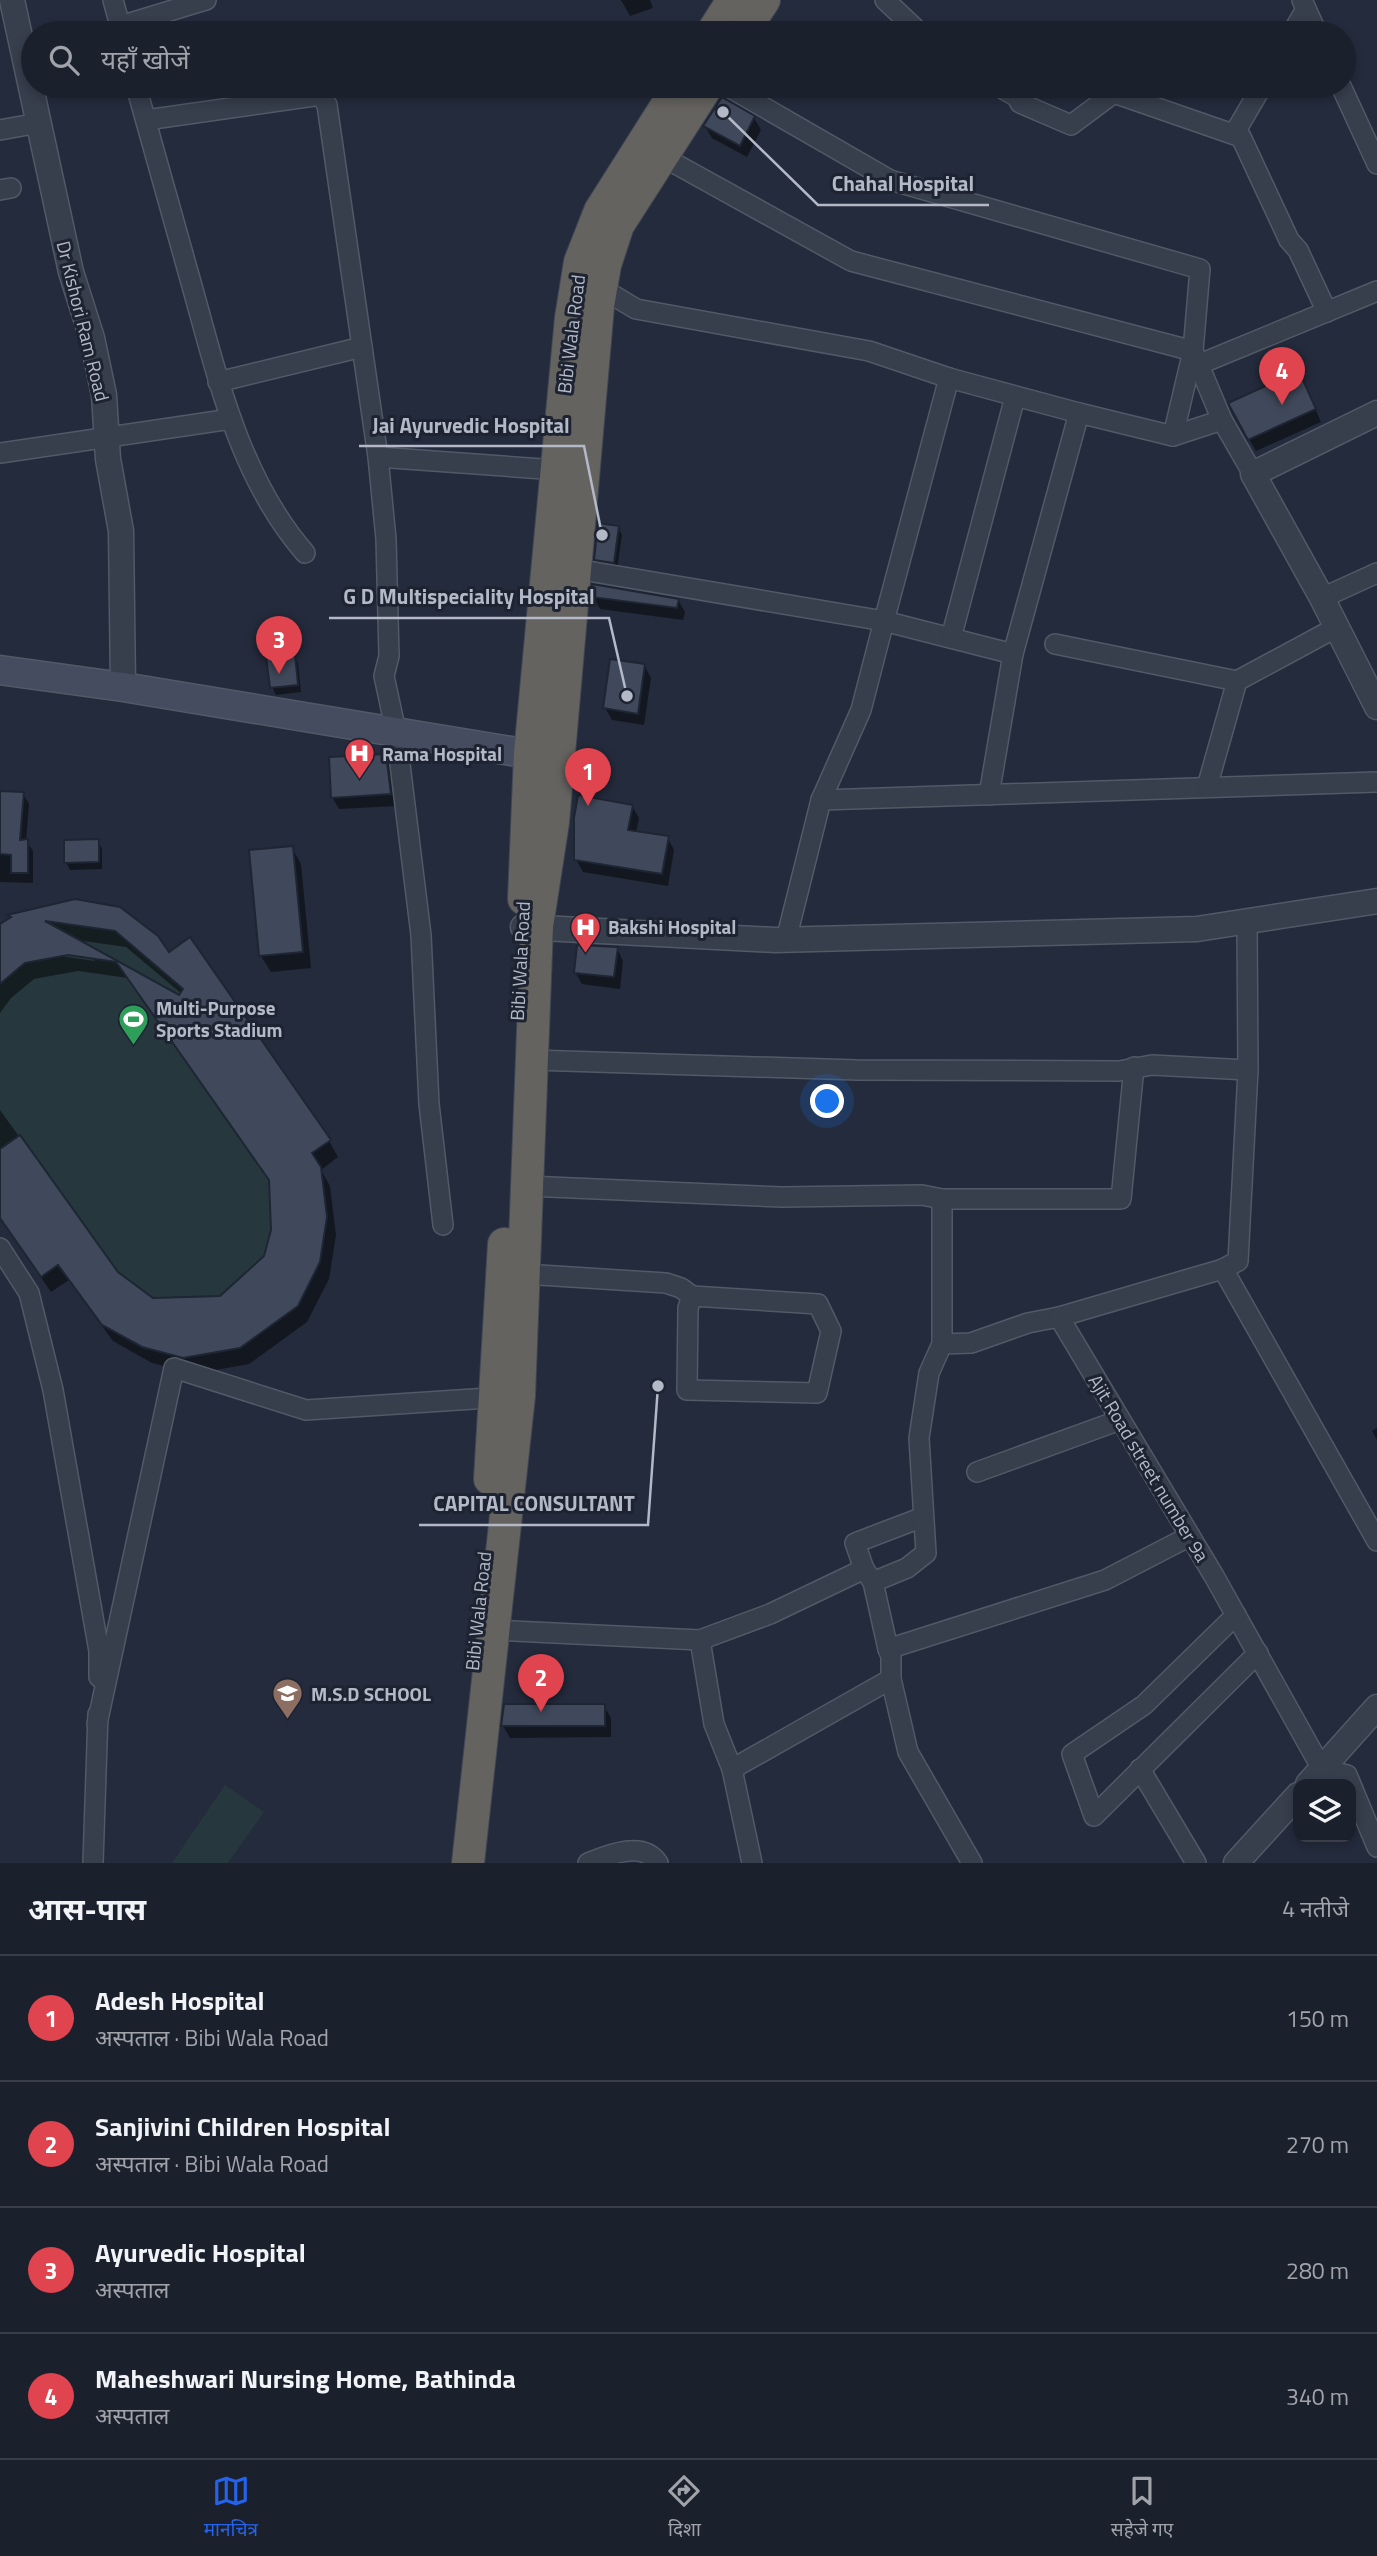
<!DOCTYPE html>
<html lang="hi">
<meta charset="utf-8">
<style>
:root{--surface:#1b202d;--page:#242835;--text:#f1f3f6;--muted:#a0a3aa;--line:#393e49;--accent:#2563eb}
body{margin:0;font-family:"Titillium Web","Noto Sans Devanagari",sans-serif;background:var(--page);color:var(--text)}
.controls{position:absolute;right:21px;bottom:21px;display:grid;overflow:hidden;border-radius:14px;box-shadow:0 4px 10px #0003}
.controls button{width:63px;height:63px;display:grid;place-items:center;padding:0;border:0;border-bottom:2px solid var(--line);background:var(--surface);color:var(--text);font:35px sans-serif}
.you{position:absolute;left:828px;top:1102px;width:24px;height:24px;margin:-18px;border:5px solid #fff;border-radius:50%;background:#1a73e8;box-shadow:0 0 0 10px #1a73e833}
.badge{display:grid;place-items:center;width:46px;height:46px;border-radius:50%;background:var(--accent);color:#fff;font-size:23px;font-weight:700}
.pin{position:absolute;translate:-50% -58px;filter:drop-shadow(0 2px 4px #0008)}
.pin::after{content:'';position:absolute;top:37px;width:24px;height:21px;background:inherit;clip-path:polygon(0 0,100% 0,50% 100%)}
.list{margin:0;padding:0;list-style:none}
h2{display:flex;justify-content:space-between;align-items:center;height:91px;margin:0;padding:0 28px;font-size:30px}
h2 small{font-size:23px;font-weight:400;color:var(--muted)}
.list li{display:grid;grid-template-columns:46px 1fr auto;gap:21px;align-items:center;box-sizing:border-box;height:126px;padding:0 28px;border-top:2px solid var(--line)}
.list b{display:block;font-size:26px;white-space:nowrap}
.list p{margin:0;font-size:23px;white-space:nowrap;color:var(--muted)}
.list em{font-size:23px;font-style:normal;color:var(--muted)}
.icon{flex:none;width:38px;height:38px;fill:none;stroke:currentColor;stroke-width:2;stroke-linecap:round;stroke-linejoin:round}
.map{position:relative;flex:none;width:1377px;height:1863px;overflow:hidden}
.search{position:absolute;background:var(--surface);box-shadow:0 4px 10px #0003;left:21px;right:21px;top:21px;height:77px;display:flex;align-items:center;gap:18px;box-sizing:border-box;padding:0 24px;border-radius:38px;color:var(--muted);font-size:26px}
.sheet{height:595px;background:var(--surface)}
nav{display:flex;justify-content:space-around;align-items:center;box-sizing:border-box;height:98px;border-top:2px solid var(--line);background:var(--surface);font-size:19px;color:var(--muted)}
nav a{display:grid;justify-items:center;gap:4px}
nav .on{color:var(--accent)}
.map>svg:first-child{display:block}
</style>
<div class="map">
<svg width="1377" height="1863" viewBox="0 0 1377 1863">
<rect width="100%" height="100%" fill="#242b3c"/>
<g fill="#26383d">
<path d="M75 899 158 936 169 951 190 937 331 1140 313 1153 321 1167 327 1217 320 1262 297 1307 239 1349 182 1359 141 1348 101 1325 58 1266 40 1278 0 1219V924L17 913Z"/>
<path d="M225 1785 264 1812 228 1863H172Z"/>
</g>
<g fill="#0007" fill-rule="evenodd">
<path d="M621 0H650L653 8 630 16Z"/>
<path d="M754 118 761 130 747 157 712 138 705 126Z"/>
<path d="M1305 385 1321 422 1256 451 1249 439Z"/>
<path d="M618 527 622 535 617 570 601 567 596 559Z"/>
<path d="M593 597 678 600 685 612 683 620 600 609Z"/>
<path d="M294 656 298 663 301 692 276 695 272 687Z"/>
<path d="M644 665 651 678 644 725 612 720 605 708Z"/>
<path d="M385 756 392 768 397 806 339 809 332 797Z"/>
<path d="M0 791 23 794 29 804 26 841 33 851V883L0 882Z"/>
<path d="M632 806 639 818 636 833 667 837 674 850 668 886 583 872 576 859Z"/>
<path d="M98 841 102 849V869L70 870 66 862Z"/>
<path d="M292 848 301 864 311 968 271 972 261 956 251 852Z"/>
<path d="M75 901 169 954 329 1141 338 1157 321 1170 330 1186 336 1235 329 1279 307 1322 249 1364 194 1374 152 1363 113 1341 69 1280 51 1292 0 1217V1110L117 1273 153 1299 220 1298 266 1257 273 1231 271 1183 128 978 78 971 34 979 11 998 0 1013V926L11 919 9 916ZM76 940 126 947 182 994 180 998ZM60 952 91 957 95 961 59 956Z"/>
<path d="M617 948 623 961 620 989 582 984 575 972Z"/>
<path d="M1377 1428V1440L1372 1431Z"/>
<path d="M604 1706 611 1718V1737L510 1738 503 1726Z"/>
</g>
<g fill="#40495b" stroke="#1e2533" stroke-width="2" fill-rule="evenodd">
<path d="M722 97 755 116 740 146 703 126Z"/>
<path d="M1299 371 1316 409 1248 440 1228 403Z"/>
<path d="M598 523 619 526 614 563 594 560Z"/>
<path d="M592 584 679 599 677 608 591 597Z"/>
<path d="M295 654 298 685 270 688 266 657Z"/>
<path d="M610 659 645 664 638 714 603 708Z"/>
<path d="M386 754 391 794 331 798 329 757Z"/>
<path d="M0 791 24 792 20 840 28 839V873H11V855L0 854Z"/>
<path d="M578 795 633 805 628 830 669 836 662 874 574 860V818Z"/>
<path d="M99 839V862L64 863V840Z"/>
<path d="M293 846 303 952 259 956 249 850Z"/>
<path d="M75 899 120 907 158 936 169 952 190 937 331 1140 312 1153 321 1167 327 1217 320 1262 298 1306 240 1348 183 1358 142 1347 102 1325 58 1265 41 1277 0 1218V1149L20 1135 118 1272 153 1298 220 1296 264 1256 271 1230 269 1180 116 962 68 955 25 963 0 984V924L11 917 7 915ZM45 921 115 931 183 989 179 995Z"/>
<path d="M577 945 618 947 614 977 574 973Z"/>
<path d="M504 1704H605V1726H501Z"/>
</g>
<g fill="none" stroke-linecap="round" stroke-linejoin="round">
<defs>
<g id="minor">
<path d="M113 0 122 33"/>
<path d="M885 0 920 33"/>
<path d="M1302 0 1317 33"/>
<path d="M120 26 206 0"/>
<path d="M1292 33 1306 9"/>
<path d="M136 86C155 153 173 219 192 286 218 379 240 478 305 553"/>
<path d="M727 86 890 180 1200 269 1193 351 1173 436"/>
<path d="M998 86 1017 97 1020 103 1071 125 1114 93 1241 137 1289 240 1298 250 1327 312"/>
<path d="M1341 86 1377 164"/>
<path d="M146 120 321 95 327 105 378 457 386 539 389 656 384 676 396 732 421 935 429 1104 443 1225"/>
<path d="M0 130 39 123"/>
<path d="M1234 134 1262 86"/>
<path d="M654 152 851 261 1193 351 1222 420"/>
<path d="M0 190 11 188"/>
<path d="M601 288 636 309 869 351 949 378 1079 413"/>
<path d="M1200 364 1377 291"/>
<path d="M218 382 362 347"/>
<path d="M0 453 231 419"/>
<path d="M378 457 557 470"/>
<path d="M1253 474 1222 420 1173 436 1079 413 1013 654 884 621 861 710 821 800 1377 782"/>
<path d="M576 569 884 621 949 378"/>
<path d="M1322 598 1377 573"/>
<path d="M951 638 1015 397"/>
<path d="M1055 644 1237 681"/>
<path d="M1207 787 1237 681 1337 627"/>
<path d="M989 795 1013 654"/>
<path d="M1247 921 1248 1070 1238 1261 1223 1269 1377 1541"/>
<path d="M786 940 821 800"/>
<path d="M532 1060 857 1070 1119 1071 1152 1065 1248 1070"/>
<path d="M527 1186 782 1197 922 1195 942 1199H1121L1134 1067"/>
<path d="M942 1199V1344L971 1343 1028 1323 1059 1317"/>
<path d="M0 1248 29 1293 53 1390 99 1651V1677"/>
<path d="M1223 1269 1059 1317 1214 1576 1322 1769 1347 1775 1377 1847"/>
<path d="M524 1274 666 1283 681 1288 692 1296 688 1308 687 1390 817 1393 831 1331 818 1304 692 1296"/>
<path d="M977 1472 1120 1420"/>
<path d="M864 1569 855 1543 923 1517"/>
<path d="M873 1582 907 1568 926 1553 919 1438 929 1373 942 1344"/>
<path d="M1236 1615 1144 1705 1072 1754 1094 1816 1258 1653"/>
<path d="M493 1630 700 1640 770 1614 864 1569 873 1582 888 1649 891 1656V1679L908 1752 972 1863"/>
<path d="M700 1640 714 1724 732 1769 752 1863"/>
<path d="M888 1649 1105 1580 1190 1536"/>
<path d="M97 1724 174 1368 306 1410 504 1397"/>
<path d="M732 1769 891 1679"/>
<path d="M1140 1769 1196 1863"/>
<path d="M93 1863 98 1714"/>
<path d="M588 1863C608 1855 643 1840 658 1863"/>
</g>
<g id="tertiary">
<path d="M12 0 71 272 92 338 104 395 108 459 121 531 123 687"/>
<path d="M1377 413 1253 474 1322 598 1377 707"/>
<path d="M523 927 775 940 1197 929 1377 901"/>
<path d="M1308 1784 1377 1707"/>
<path d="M1236 1863 1298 1795"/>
</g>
<path id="secondary" d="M0 670 123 687 553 758"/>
<g id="trunk">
<path d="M712 33 733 0"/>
<path d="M742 33 764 0"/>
<path d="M524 899 530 754 571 318 580 262 600 211 679 86"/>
<path d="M490 1479 504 1244"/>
<path d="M468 1863 519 1396 537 926 553 822 598 306 605 265 618 225 707 86"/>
</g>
</defs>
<use href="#minor" stroke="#525967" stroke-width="22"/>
<use href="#tertiary" stroke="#525967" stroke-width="27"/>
<use href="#secondary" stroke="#525967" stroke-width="31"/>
<use href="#trunk" stroke="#3f4654" stroke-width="34"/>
<use href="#minor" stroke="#373e4c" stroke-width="19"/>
<use href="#tertiary" stroke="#373e4c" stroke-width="24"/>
<use href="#secondary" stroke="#454c5f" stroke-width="28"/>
<use href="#trunk" stroke="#646360" stroke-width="32"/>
</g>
<defs>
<symbol id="hospital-pin" viewBox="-11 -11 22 30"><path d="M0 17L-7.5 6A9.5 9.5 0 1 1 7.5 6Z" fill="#e0444e" stroke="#1d2331"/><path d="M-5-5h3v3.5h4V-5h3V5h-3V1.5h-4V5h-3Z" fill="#fff"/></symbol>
<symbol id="stadium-pin" viewBox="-11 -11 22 30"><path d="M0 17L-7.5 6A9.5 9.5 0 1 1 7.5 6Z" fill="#2e9e5b" stroke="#1d2331"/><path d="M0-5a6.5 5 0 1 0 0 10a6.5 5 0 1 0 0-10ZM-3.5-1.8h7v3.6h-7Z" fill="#fff"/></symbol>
<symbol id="school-pin" viewBox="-11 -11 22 30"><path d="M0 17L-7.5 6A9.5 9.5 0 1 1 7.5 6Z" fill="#8d6e63" stroke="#1d2331"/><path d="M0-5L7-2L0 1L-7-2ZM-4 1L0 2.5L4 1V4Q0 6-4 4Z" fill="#fff"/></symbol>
</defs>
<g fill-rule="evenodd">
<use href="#hospital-pin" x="342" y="736" width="35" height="47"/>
<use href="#hospital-pin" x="568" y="910" width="35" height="47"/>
<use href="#stadium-pin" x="116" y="1002" width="35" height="47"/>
<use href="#school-pin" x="270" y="1676" width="35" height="47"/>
</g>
<g text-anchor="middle" stroke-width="6" stroke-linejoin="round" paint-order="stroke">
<g font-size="19" fill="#b3b9c7" stroke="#1d2331">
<text transform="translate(83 321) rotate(76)" y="7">Dr Kishori Ram Road</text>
<text transform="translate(571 334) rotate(-83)" y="7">Bibi Wala Road</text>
<text transform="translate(520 961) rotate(-87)" y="7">Bibi Wala Road</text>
<text transform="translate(1149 1468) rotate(59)" y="7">Ajit Road street number 9a</text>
<text transform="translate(478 1611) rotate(-84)" y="7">Bibi Wala Road</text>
</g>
<g font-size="19" font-weight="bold" fill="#b3b9c7" stroke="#1d2331" text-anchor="start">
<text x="382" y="761">Rama Hospital</text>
<text x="608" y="934">Bakshi Hospital</text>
<text x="156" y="1015">Multi-Purpose<tspan x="156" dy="22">Sports Stadium</tspan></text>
<text x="311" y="1701">M.S.D SCHOOL</text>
</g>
</g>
<path fill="none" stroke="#b3b9c7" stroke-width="2.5" d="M723 112L818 205H989M602 535L584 446H359M627 696L609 618H329M658 1386L648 1525H419"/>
<g fill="#b3b9c7" stroke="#1d2331" stroke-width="2.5">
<circle cx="723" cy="112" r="7"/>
<circle cx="602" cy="535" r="7"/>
<circle cx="627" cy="696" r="7"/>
<circle cx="658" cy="1386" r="7"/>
</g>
<g font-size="21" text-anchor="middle" font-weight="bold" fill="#b3b9c7" stroke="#1d2331" stroke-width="6" stroke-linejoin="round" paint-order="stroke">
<text x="903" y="191">Chahal Hospital</text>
<text x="471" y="433">Jai Ayurvedic Hospital</text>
<text x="469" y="604">G D Multispeciality Hospital</text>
<text x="534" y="1511">CAPITAL CONSULTANT</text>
</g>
</svg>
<div class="controls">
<button><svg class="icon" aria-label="layers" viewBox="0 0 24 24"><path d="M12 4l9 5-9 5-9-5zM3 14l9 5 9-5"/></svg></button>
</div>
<div class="you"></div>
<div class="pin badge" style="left:588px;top:806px;background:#e0444e">1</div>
<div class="pin badge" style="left:541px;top:1712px;background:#e0444e">2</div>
<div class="pin badge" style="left:279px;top:674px;background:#e0444e">3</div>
<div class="pin badge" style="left:1282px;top:405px;background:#e0444e">4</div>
<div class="search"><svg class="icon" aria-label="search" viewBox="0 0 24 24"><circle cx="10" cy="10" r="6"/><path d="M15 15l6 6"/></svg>यहाँ खोजें</div>
</div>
<section class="sheet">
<h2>आस-पास<small>4 नतीजे</small></h2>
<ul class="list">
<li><span class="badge" style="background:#e0444e">1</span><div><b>Adesh Hospital</b><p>अस्पताल · Bibi Wala Road</p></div><em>150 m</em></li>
<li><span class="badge" style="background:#e0444e">2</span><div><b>Sanjivini Children Hospital</b><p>अस्पताल · Bibi Wala Road</p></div><em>270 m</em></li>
<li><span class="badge" style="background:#e0444e">3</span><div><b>Ayurvedic Hospital</b><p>अस्पताल</p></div><em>280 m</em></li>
<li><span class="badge" style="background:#e0444e">4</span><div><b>Maheshwari Nursing Home, Bathinda</b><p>अस्पताल</p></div><em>340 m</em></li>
</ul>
</section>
<nav>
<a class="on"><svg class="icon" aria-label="map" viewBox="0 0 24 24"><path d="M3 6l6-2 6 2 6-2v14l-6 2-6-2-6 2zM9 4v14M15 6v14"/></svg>मानचित्र</a>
<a><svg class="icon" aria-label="directions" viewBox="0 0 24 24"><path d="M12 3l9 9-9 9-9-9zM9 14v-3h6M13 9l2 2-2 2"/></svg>दिशा</a>
<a><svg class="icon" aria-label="saved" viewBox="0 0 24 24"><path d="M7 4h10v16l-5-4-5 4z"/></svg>सहेजे गए</a>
</nav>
